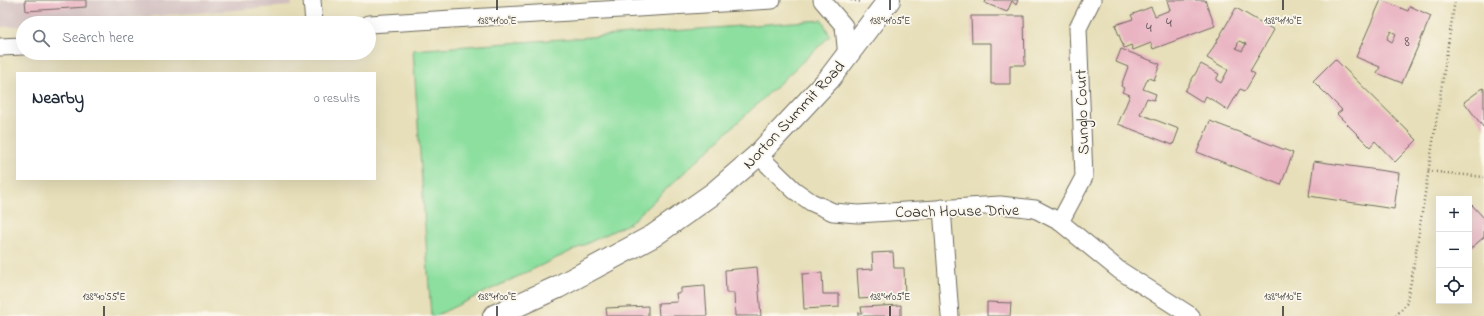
<!DOCTYPE html>
<meta charset="utf-8">
<style>
:root{--surface:#fff;--page:#f2f2f3;--text:#1f2937;--muted:#747a83;--line:#e0e1e3}
body{margin:0;font-family:"Indie Flower",sans-serif;background:var(--page);color:var(--text)}
.controls{position:absolute;right:12px;bottom:12px;display:grid;overflow:hidden;border-radius:0px;box-shadow:0 4px 16px #0002}
.controls button{width:36px;height:36px;display:grid;place-items:center;padding:0;border:0;border-bottom:1px solid var(--line);background:var(--surface);color:var(--text);font:20px sans-serif}
.list{margin:0;padding:0;list-style:none}
h2{display:flex;justify-content:space-between;align-items:center;height:52px;margin:0;padding:0 16px;font-size:17px}
h2 small{font-size:13px;font-weight:400;color:var(--muted)}
.icon{flex:none;width:22px;height:22px;fill:none;stroke:currentColor;stroke-width:2;stroke-linecap:round;stroke-linejoin:round}
.map{position:relative;flex:none;width:1484px;height:316px;overflow:hidden}
.search{position:absolute;background:var(--surface);box-shadow:0 4px 16px #0002;left:16px;top:16px;width:360px;height:44px;display:flex;align-items:center;gap:10px;box-sizing:border-box;padding:0 14px;border-radius:22px;color:var(--muted);font-size:15px}
.panel{position:absolute;background:var(--surface);box-shadow:0 4px 16px #0002;left:16px;top:72px;width:360px;height:108px;border-radius:0px}
.map>svg:first-child{display:block}
</style>
<div class="map">
<svg width="1484" height="316" viewBox="0 0 1484 316">
<rect width="100%" height="100%" fill="#fbf7ec"/>
<filter id="ink" filterUnits="userSpaceOnUse"><feTurbulence type="fractalNoise" baseFrequency=".025" numOctaves="2"/><feDisplacementMap in="SourceGraphic" scale="8" xChannelSelector="R" yChannelSelector="G"/><feConvolveMatrix kernelMatrix="1 2 1 2 8 2 1 2 1" color-interpolation-filters="sRGB"/></filter>
<filter id="wash" filterUnits="userSpaceOnUse"><feTurbulence type="fractalNoise" baseFrequency=".012" numOctaves="4" result="noise"/><feDisplacementMap in="SourceGraphic" scale="16" xChannelSelector="R" yChannelSelector="G"/><feGaussianBlur stdDeviation="0.9" result="paint"/><feColorMatrix in="noise" values="0 0 0 0 0 0 0 0 0 0 0 0 0 0 0 0 0 1.4 0 .05"/><feComposite in="paint" operator="in"/></filter>
<g filter="url(#wash)">
<rect width="100%" height="100%" fill="#e7dfb9"/>
<path fill="#d2bfc0" d="M0 0H291L292 6 59 23H23V26L0 27Z"/>
<path fill="#8cdf9f" stroke="#5c8565" d="M822 20 830 36 630 223 435 316H431L413 50Z"/>
<g id="blocks">
<g fill="#e9b3c2" fill-rule="evenodd">
<path d="M25 0H86V7L26 11Z"/>
<path d="M986 0H1018L1016 5 1012 1 1007 12 985 3Z"/>
<path d="M1167 0H1205L1215 26 1153 49 1151 43 1133 50 1131 45 1124 48 1115 25 1133 19 1131 15 1151 7 1155 16 1170 10Z"/>
<path d="M1381 0 1408 11 1410 6 1431 16 1402 83 1377 73 1380 67 1356 57ZM1391 31 1396 34 1392 42 1387 39Z"/>
<path d="M1236 8 1274 30 1250 71 1255 74 1245 91 1240 89 1228 110 1206 96 1203 102 1185 91 1201 64 1219 74 1216 80 1221 83 1228 70 1207 58ZM1239 41 1246 44 1242 51 1236 48Z"/>
<path d="M971 16H1024L1025 65H1010V84H991V43H972Z"/>
<path d="M1121 49 1160 64 1154 80 1148 78 1143 89 1156 94 1154 100 1147 98 1140 114 1179 129 1173 145 1118 124 1130 95 1122 92 1124 88 1121 86 1128 67 1116 62Z"/>
<path d="M1335 59 1417 140 1395 162 1375 141 1370 147 1337 114 1342 110 1313 81Z"/>
<path d="M1483 88 1484 89V128L1464 102Z"/>
<path d="M1210 121 1293 153 1281 185 1197 152Z"/>
<path d="M1314 161 1399 173 1394 209 1309 196Z"/>
<path d="M1472 205 1484 218V237L1469 250V208Z"/>
<path d="M893 252 894 268H904L905 296 859 299 857 270 873 269 872 253Z"/>
<path d="M757 267 761 316H735L734 293H726L725 270Z"/>
<path d="M822 273 823 294H839V307L804 309 802 274Z"/>
<path d="M705 286 707 316H659L658 303 677 302 676 293H681V288Z"/>
<path d="M987 302 1011 303 1010 316H987Z"/>
<path d="M901 305V316H858V313H862L861 307Z"/>
<path d="M648 306V316H607L606 308Z"/>
</g>
</g>
</g>
<g filter="url(#ink)">
<use href="#blocks" fill-opacity="0" stroke="#6d6a5d" stroke-width="1"/>
<g fill="none" stroke-linecap="round" stroke-linejoin="round">
<defs>
<g id="minor">
<path d="M312 0 314 23"/>
<path d="M822 0 844 26 847 57"/>
<path d="M369 24 772 0"/>
<path d="M0 47 23 46"/>
<path d="M758 155 794 190 811 202 833 212 858 214 1000 205 1035 209 1060 222 1119 270 1191 316"/>
<path d="M942 208 950 316"/>
<path d="M1060 222 1084 177 1078 28 1092 0"/>
</g>
<path id="secondary" d="M494 316 558 287 653 236 714 193 758 155 829 79 889 0"/>
</defs>
<use href="#minor" stroke="#6d6a5d" stroke-width="19"/>
<use href="#secondary" stroke="#6d6a5d" stroke-width="24"/>
<g stroke="#6d6a5d" stroke-width="2.5" stroke-dasharray="1 3" stroke-linecap="butt">
<path d="M851 0 861 2"/>
<path d="M1428 171 1484 177"/>
<path d="M1396 316 1406 304 1412 277 1455 0"/>
</g>
<use href="#minor" stroke="#fff" stroke-width="17"/>
<use href="#secondary" stroke="#fff" stroke-width="22"/>
</g>
</g>
<path fill="none" stroke="#2b2b2b" stroke-width="1.5" d="M497 0V10M890 0V10M1283 0V10M104 306V316M497 306V316M890 306V316M1283 306V316"/>
<g text-anchor="middle" stroke-width="3.5" stroke-linejoin="round" paint-order="stroke">
<g font-size="14" fill="#5a4d51">
<text x="1169" y="27">4</text>
<text x="1149" y="32">4</text>
<text x="1407" y="46">8</text>
</g>
<g font-size="16" fill="#2b2b2b" stroke="#fbf7ec">
<text transform="translate(1081 112) rotate(-92)" y="6">Sunglo Court</text>
<text transform="translate(793 114) rotate(-47)" y="6">Norton Summit Road</text>
<text transform="translate(957 210) rotate(-1)" y="6">Coach House Drive</text>
</g>
</g>
<g font-size="10" text-anchor="middle" fill="#2b2b2b" stroke="#fbf7ec" stroke-width="3.5" stroke-linejoin="round" paint-order="stroke">
<text x="497" y="24">138°41'00"E</text>
<text x="890" y="24">138°41'05"E</text>
<text x="1283" y="24">138°41'10"E</text>
<text x="104" y="300">138°40'55"E</text>
<text x="497" y="300">138°41'00"E</text>
<text x="890" y="300">138°41'05"E</text>
<text x="1283" y="300">138°41'10"E</text>
</g>
</svg>
<div class="controls">
<button>+</button>
<button>−</button>
<button><svg class="icon" aria-label="locate" viewBox="0 0 24 24"><circle cx="12" cy="12" r="6"/><path d="M12 2v4M12 18v4M2 12h4M18 12h4"/></svg></button>
</div>
<div class="search"><svg class="icon" aria-label="search" viewBox="0 0 24 24"><circle cx="10" cy="10" r="6"/><path d="M15 15l6 6"/></svg>Search here</div>
<section class="panel">
<h2>Nearby<small>0 results</small></h2>
<ul class="list">
</ul>
</section>
</div>
